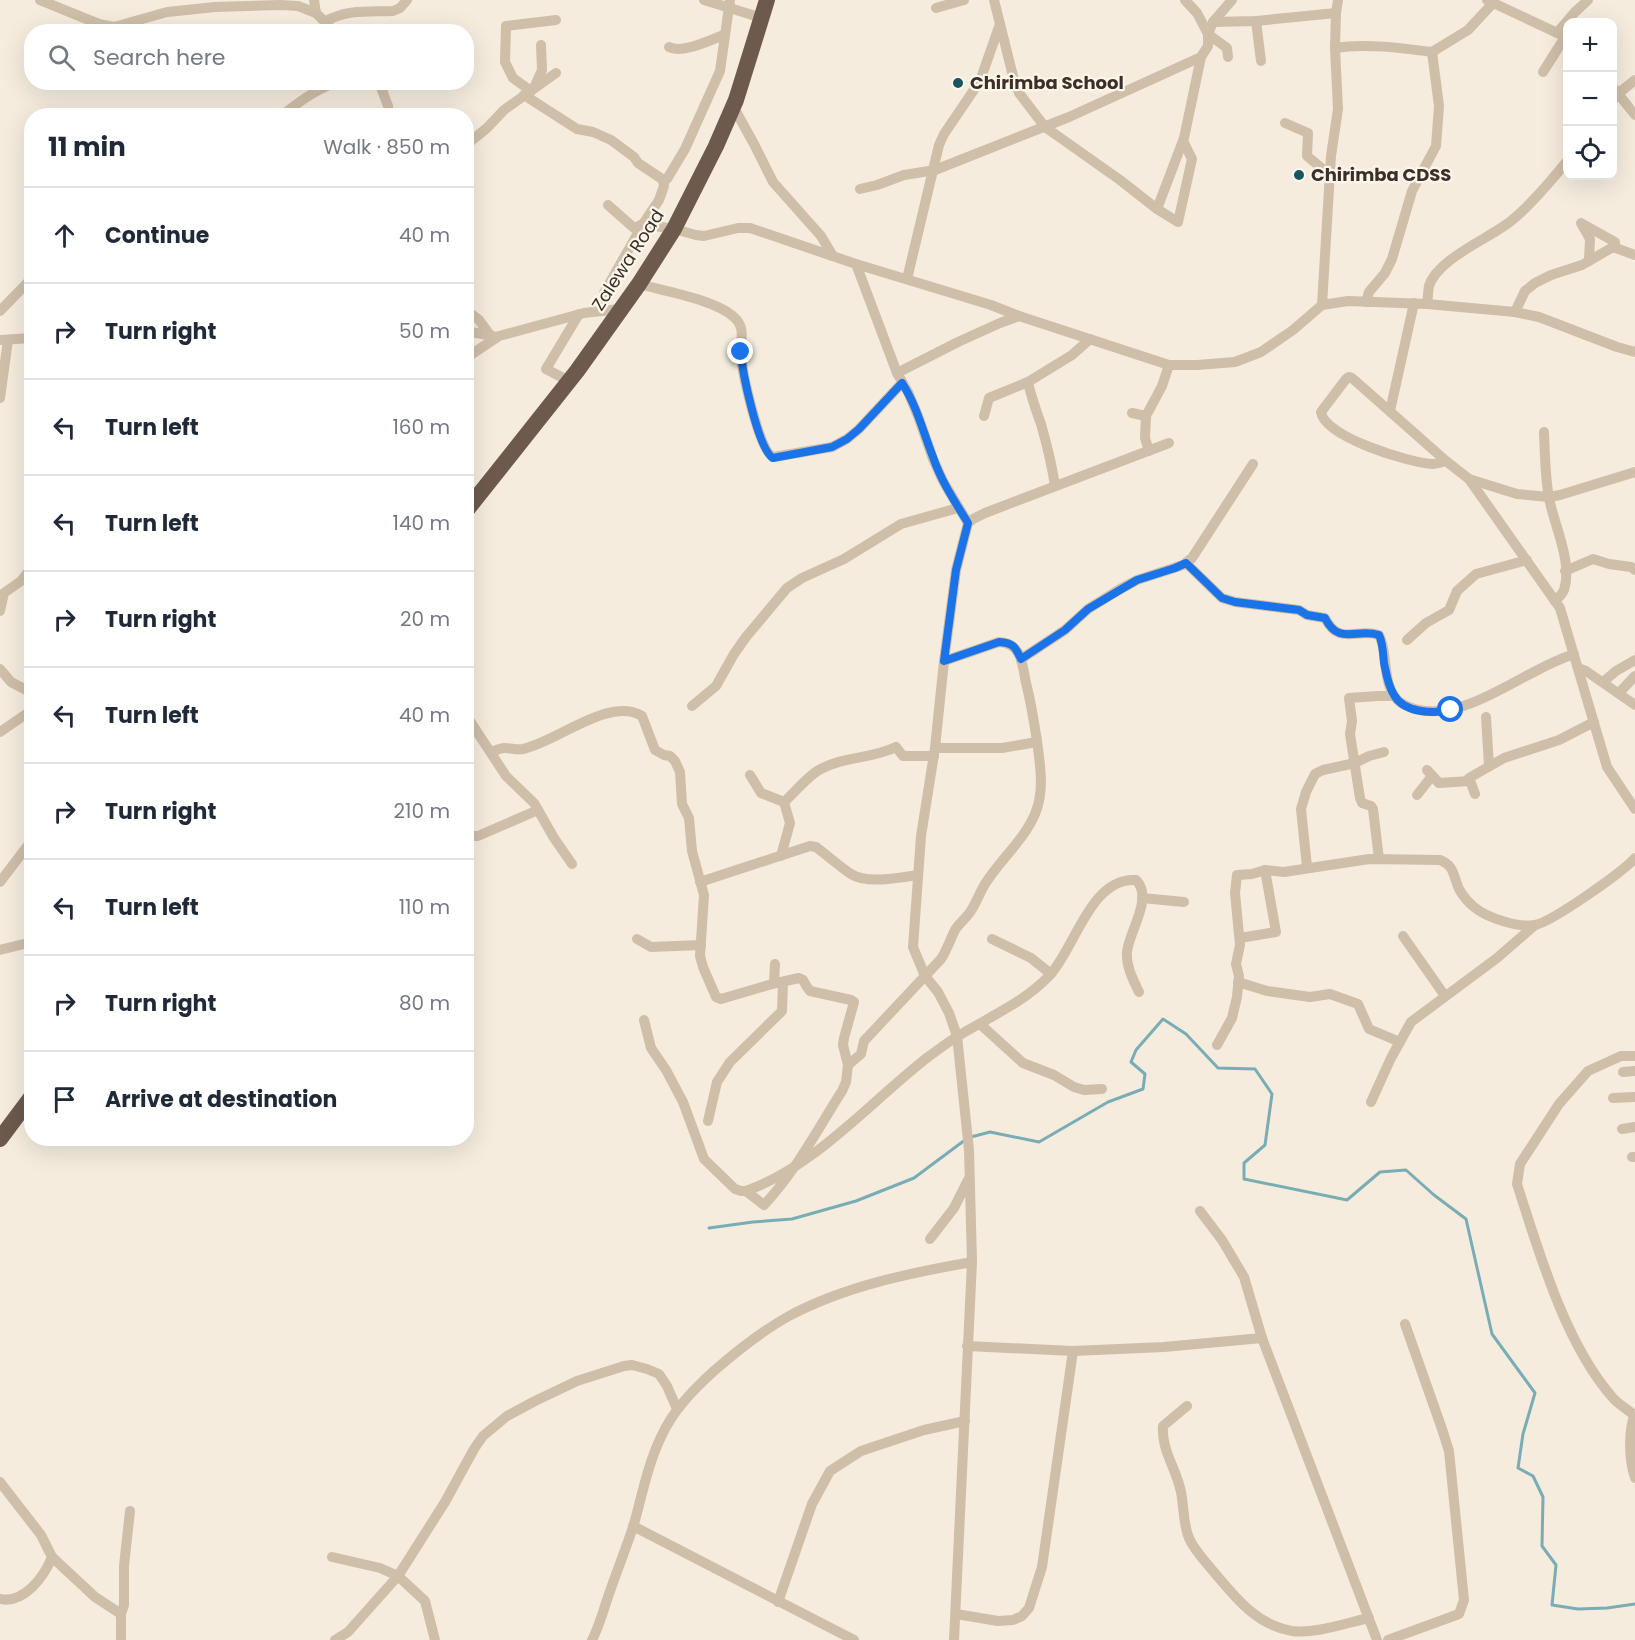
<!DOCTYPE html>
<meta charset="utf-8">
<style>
:root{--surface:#fff;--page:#f6f6f7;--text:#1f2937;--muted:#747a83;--line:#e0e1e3}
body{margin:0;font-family:Poppins,sans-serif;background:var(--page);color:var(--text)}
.controls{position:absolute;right:18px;top:18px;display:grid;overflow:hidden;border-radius:12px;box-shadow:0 6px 24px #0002}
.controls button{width:54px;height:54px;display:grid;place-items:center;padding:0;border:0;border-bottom:2px solid var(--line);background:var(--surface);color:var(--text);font:30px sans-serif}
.stop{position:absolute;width:18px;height:18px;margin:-14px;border:4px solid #1a73e8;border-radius:50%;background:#fff}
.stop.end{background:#1a73e8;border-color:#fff;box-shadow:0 2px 6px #0008}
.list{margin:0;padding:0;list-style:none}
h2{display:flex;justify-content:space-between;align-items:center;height:78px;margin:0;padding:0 24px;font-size:26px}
h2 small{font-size:20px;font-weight:400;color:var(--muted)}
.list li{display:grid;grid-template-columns:39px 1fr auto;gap:18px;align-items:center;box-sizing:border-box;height:96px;padding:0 24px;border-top:2px solid var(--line)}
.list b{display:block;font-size:22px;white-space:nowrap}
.list em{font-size:20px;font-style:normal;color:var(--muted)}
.icon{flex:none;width:33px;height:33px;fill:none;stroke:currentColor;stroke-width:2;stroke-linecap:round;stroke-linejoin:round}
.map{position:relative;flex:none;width:1635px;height:1640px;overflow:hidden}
.search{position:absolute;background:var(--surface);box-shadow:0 6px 24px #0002;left:24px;top:24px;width:450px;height:66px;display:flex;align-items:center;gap:15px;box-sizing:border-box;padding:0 21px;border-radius:24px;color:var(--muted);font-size:22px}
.panel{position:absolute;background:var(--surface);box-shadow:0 6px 24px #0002;left:24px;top:108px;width:450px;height:1038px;border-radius:24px}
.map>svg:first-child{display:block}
</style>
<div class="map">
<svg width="1635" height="1640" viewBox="0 0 1635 1640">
<rect width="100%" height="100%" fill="#f5ecde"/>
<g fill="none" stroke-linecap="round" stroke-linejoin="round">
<g stroke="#79adb5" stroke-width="3">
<path d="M971 1137 990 1132 1039 1142 1108 1102 1143 1089 1145 1074 1131 1062 1136 1050 1163 1019 1186 1034 1218 1068 1255 1069 1272 1094 1265 1145 1244 1163V1179L1347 1200 1380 1172 1406 1170 1434 1195 1466 1219 1492 1334 1535 1393 1523 1434 1518 1468 1533 1476 1543 1497 1542 1546 1556 1565 1552 1605 1578 1609 1607 1608 1635 1604"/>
<path d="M709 1228 753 1222 792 1219 856 1201 914 1178 965 1140"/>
</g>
<g stroke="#cfbea8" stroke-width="10">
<path d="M40 0 99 24 114 27 167 12 215 7 280 5 298 6 316 13"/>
<path d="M314 0 316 13 335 32"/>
<path d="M704 0 762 18"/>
<path d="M994 0 1014 80 1019 93 1045 127 1120 180 1157 209 1178 222 1192 159 1183 141"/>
<path d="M1185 0 1197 13 1208 34 1227 48 1228 57"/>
<path d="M1487 0 1568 38"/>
<path d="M936 8 964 0"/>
<path d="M326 21C348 9 368 12 393 11L400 8 407 0"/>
<path d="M1256 21 1261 61"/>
<path d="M1213 22 1232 0"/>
<path d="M1557 33 1575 12 1588 0"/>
<path d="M669 47C682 54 710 40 724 35"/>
<path d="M1335 48C1364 43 1402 48 1432 52L1468 30 1493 3"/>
<path d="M1543 72 1565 37"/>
<path d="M379 82 388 106 389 116"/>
<path d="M1612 86 1635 115"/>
<path d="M534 88 542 70 541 45"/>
<path d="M531 91 513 78 505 62 506 26 556 20"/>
<path d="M524 95 577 129 593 132 611 140 634 157 638 163 662 179H667L685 149 720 71 730 0"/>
<path d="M1612 101 1619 93 1635 80"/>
<path d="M733 106 754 144 773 182 821 236 833 256"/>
<path d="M281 116C299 102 316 89 337 82"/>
<path d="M1285 123 1308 133 1307 156 1329 174"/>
<path d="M466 145 487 128 504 110 556 73"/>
<path d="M860 189 877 185 904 175 935 170 1069 117 1201 57 1208 46V34L1213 22 1256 21 1336 13"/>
<path d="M608 205 634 228 643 224 674 229 696 235 704 236 738 228H750L856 264 991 305 1019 316 1169 365H1197L1235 362 1261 352 1293 330 1322 305 1348 301 1427 304 1515 312 1539 317 1617 347 1635 352"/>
<path d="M1157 209 1184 138 1201 57"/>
<path d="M1589 261 1590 239 1581 223 1615 242V248"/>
<path d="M856 264 897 373 908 392 918 416 933 459 943 481 968 523 956 570 944 661 935 748 921 836 913 947 925 976 938 992 949 1013 957 1036 969 1150 972 1262 954 1640"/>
<path d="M907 279 939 145 944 134 980 81 1000 24"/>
<path d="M639 284C664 291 717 300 735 318 747 330 739 342 741 357 743 375 759 450 773 457L832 447 847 439 859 429 902 383"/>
<path d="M1366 302 1369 292 1385 273 1392 259 1412 191 1436 146 1439 106 1432 52"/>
<path d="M1427 304C1428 298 1428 291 1429 286 1437 259 1490 238 1511 221 1532 204 1551 181 1568 160"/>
<path d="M1322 305 1331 156 1338 109 1335 48 1336 13 1338 0"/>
<path d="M466 310 479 320 490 335"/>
<path d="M0 311 32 278"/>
<path d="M603 311 604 293 643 224 659 200 664 186 663 180"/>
<path d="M1515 312 1525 291 1535 283 1551 275 1582 265 1613 247 1635 255"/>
<path d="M466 331 493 336"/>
<path d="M0 340 32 338"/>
<path d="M466 358 499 336 584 313 620 309"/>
<path d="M897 373 958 342 1000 323 1019 316"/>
<path d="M569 381 546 369 579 314"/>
<path d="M0 398 8 340"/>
<path d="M1390 411 1414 303"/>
<path d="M1132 413 1146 416 1145 438 1149 451"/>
<path d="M984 416 989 398 1028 382"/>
<path d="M1146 416 1162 386 1169 365"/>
<path d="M1544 432C1545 454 1545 477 1549 498 1554 525 1573 562 1564 590 1562 595 1559 597 1555 601"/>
<path d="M1446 461C1442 462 1437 464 1433 464 1410 463 1324 437 1321 412L1346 379 1349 377 1352 378 1446 461 1469 479 1517 494 1549 497 1560 495 1635 472"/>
<path d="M1469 479 1560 608 1607 767 1635 809"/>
<path d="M1055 486C1052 465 1047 445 1041 424 1036 410 1031 397 1028 382L1072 355 1090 339"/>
<path d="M968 523 973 519 985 513 1169 443"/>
<path d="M1186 563 1222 598 1235 602 1299 610 1307 615 1325 618C1339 646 1356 628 1379 635 1388 651 1382 679 1395 697 1399 703 1408 707 1415 709 1454 720 1498 690 1532 673 1545 666 1559 659 1574 654"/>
<path d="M1565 571 1593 559 1609 564 1631 567 1635 570"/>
<path d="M0 611 4 593 21 581 32 567"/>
<path d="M1407 640 1426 623 1449 610 1457 591 1476 574 1527 560"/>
<path d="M1021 659 1065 630 1088 609 1120 589 1137 580 1183 565 1192 558 1253 464"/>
<path d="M1578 668 1586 671 1635 705"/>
<path d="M0 669 11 682 32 693"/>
<path d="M1603 682 1616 671 1635 660"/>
<path d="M1619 693 1635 676"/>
<path d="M692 706 716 686 734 654 746 637 787 588 802 578 844 559 901 524 958 508"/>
<path d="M466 715 506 776 534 803 554 838 572 864"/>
<path d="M1486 717 1489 766"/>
<path d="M0 732 32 710"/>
<path d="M935 748H1002L1037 742"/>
<path d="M491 752C495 751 500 748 504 748 511 748 517 750 523 749 557 742 609 696 642 716L655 750 664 755 670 756 675 761 680 772 682 804 689 818 692 851 704 895 700 956 703 967 716 997 721 999 772 984 799 978 803 980 807 987 810 991 851 1000 854 1002 844 1038 843 1045 848 1065 846 1082 842 1091C817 1130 796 1171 764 1205L746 1191"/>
<path d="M1427 770 1439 783 1470 781"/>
<path d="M750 775 761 793 784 802"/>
<path d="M1475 794 1469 778 1504 758 1559 740 1594 722"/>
<path d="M1417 795 1432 776"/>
<path d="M466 834 474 836H478L538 810"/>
<path d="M781 856 790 823 784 802C794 793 808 776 819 770 843 756 872 759 896 747L903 756H934"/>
<path d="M1379 859 1373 809 1371 806 1362 803 1360 798 1350 734 1352 721 1349 698 1378 696H1394"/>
<path d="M1307 867 1301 809 1306 792 1315 774 1323 770 1355 763 1369 756 1384 752"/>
<path d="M0 882 32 840"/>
<path d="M700 882 810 846 816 847C828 856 839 866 851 874 866 884 899 878 917 875"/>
<path d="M1142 898 1184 902"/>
<path d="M1403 936 1445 996"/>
<path d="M1240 938 1276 932 1265 870"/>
<path d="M637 939 651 947 701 945"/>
<path d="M992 939 1031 958 1051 974"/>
<path d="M0 950 32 942"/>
<path d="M1238 982 1267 991 1310 997 1330 994 1358 1004 1369 1029 1400 1042"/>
<path d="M774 983 775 964"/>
<path d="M644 1020 651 1048 666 1070 683 1102 704 1159 735 1189 741 1191H746C816 1166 870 1102 928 1057 938 1050 948 1042 958 1036 989 1017 1023 1003 1049 976 1075 949 1090 877 1136 880 1154 898 1129 931 1127 952 1126 966 1133 980 1139 992"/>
<path d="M980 1024 1023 1063 1054 1075 1074 1087 1084 1090 1102 1089"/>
<path d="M1217 1045 1232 1018 1237 997 1239 976 1236 964 1240 945 1235 893 1237 875 1252 874 1265 870 1284 872 1369 859 1440 860C1455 866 1453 876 1459 889 1463 896 1468 902 1474 907 1487 918 1519 928 1535 925 1552 922 1624 871 1635 858"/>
<path d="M848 1065 861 1054 864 1041 941 959C947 950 950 940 955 930 960 922 968 917 972 909 977 901 980 892 985 884 1000 860 1024 840 1035 814 1045 790 1040 765 1037 741 1034 722 1031 702 1026 683 1022 664 1022 643 999 642L944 661"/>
<path d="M1623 1072 1635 1071"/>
<path d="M1613 1098 1635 1097"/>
<path d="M1371 1102 1391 1058 1411 1022 1497 958 1535 925"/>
<path d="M708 1121 717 1082 730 1062 782 1011 783 982"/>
<path d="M1622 1129 1635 1127"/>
<path d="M1632 1157H1635"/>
<path d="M1200 1211 1222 1240 1244 1277 1262 1338 1377 1640"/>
<path d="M930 1239 954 1208 968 1180"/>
<path d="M967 1346 1073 1351 1164 1347 1262 1338"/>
<path d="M1187 1406 1163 1426C1161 1450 1177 1470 1181 1492 1184 1507 1183 1524 1189 1538 1194 1550 1205 1561 1213 1571 1235 1597 1256 1625 1292 1631 1315 1634 1346 1623 1369 1618"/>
<path d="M1635 1414C1628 1431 1629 1460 1635 1478"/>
<path d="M1634 1415C1627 1409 1618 1404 1613 1398 1565 1344 1539 1252 1517 1184L1520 1164 1559 1104 1588 1071 1621 1056H1635"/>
<path d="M0 1482 41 1535 52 1557 95 1597 121 1614"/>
<path d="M633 1526 854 1640"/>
<path d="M332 1557 380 1568 398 1576 425 1601 435 1640"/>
<path d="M0 1599C24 1604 44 1577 52 1557"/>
<path d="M778 1602 812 1504 830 1471 861 1451 924 1430 965 1421"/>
<path d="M956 1614 998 1621 1013 1620 1022 1616 1029 1608 1042 1567 1073 1351"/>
<path d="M121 1640V1614L124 1605V1566L130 1511"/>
<path d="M335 1640 348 1632 398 1576 445 1502 474 1449 483 1436 507 1416 535 1401 577 1381 624 1366 632 1365 647 1369 659 1374 667 1386 677 1409"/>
<path d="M592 1640C599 1627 603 1611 608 1597 616 1573 626 1549 634 1524 642 1495 648 1464 661 1437 673 1410 694 1389 715 1370 738 1350 762 1331 789 1316 845 1286 910 1273 972 1262"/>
<path d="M1388 1640 1459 1614 1464 1600 1449 1451 1442 1429 1405 1324"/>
</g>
<g stroke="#6e5a4c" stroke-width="16">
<path d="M466 511 577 371 639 284 674 229 716 146 736 100 767 0"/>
<path d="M0 1139 32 1096"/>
</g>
</g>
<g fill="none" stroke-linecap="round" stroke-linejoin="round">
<path stroke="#1a73e8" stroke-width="8" d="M741 352C742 371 758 449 773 458L832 447 847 439 859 429 902 383C917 406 923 432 933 457 941 481 955 502 968 523L956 570 944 661 999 642C1014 643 1015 647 1021 659L1065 630 1088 609 1120 590 1137 580 1175 568 1186 563 1222 598 1235 602 1299 610 1307 615 1325 618C1339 646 1356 628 1379 635 1383 643 1383 654 1384 663 1386 673 1388 686 1394 695 1404 713 1433 714 1451 710"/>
</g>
<g fill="#195561" stroke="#fcf6eb" stroke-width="2">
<circle cx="958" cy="83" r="6"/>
<circle cx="1299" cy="175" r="6"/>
</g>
<g text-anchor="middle" stroke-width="4.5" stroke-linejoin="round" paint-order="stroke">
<g font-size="18" font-weight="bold" fill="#3b3029" stroke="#fcf6eb" text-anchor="start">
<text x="970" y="89">Chirimba School</text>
<text x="1311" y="181">Chirimba CDSS</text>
</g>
<g font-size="18" fill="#3b3029" stroke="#fcf6eb">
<text transform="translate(628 260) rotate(-57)" y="6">Zalewa Road</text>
</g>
</g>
</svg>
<div class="controls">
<button>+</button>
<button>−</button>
<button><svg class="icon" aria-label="locate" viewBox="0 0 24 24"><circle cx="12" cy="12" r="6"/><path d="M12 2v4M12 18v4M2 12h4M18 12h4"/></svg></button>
</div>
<div class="stop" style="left:1451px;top:710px"></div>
<div class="stop end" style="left:741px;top:352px"></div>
<div class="search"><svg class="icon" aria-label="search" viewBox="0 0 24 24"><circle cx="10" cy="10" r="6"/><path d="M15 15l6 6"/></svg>Search here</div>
<section class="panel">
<h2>11 min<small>Walk · 850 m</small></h2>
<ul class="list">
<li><svg class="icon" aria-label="ahead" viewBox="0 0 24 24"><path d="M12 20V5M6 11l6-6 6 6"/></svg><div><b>Continue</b></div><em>40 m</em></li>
<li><svg class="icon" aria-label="right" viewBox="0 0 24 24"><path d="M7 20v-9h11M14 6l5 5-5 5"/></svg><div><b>Turn right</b></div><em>50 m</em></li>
<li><svg class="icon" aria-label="left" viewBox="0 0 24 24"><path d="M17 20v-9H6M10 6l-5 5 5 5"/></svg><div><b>Turn left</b></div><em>160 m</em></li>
<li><svg class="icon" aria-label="left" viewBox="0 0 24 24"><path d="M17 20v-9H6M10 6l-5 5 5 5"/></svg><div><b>Turn left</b></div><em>140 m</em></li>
<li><svg class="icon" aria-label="right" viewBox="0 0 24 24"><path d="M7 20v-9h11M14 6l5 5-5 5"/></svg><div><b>Turn right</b></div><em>20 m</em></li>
<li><svg class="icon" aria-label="left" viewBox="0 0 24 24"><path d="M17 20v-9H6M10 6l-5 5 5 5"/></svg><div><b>Turn left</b></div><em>40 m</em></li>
<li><svg class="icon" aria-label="right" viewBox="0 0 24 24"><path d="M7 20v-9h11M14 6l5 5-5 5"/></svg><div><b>Turn right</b></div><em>210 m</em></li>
<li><svg class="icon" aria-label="left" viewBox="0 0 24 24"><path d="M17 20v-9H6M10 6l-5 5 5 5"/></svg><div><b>Turn left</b></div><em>110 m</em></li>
<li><svg class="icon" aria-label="right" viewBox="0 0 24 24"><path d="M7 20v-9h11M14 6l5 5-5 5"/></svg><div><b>Turn right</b></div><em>80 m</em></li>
<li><svg class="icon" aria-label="arrive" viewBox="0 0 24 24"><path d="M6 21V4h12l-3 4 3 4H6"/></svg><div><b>Arrive at destination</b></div></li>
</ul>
</section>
</div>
